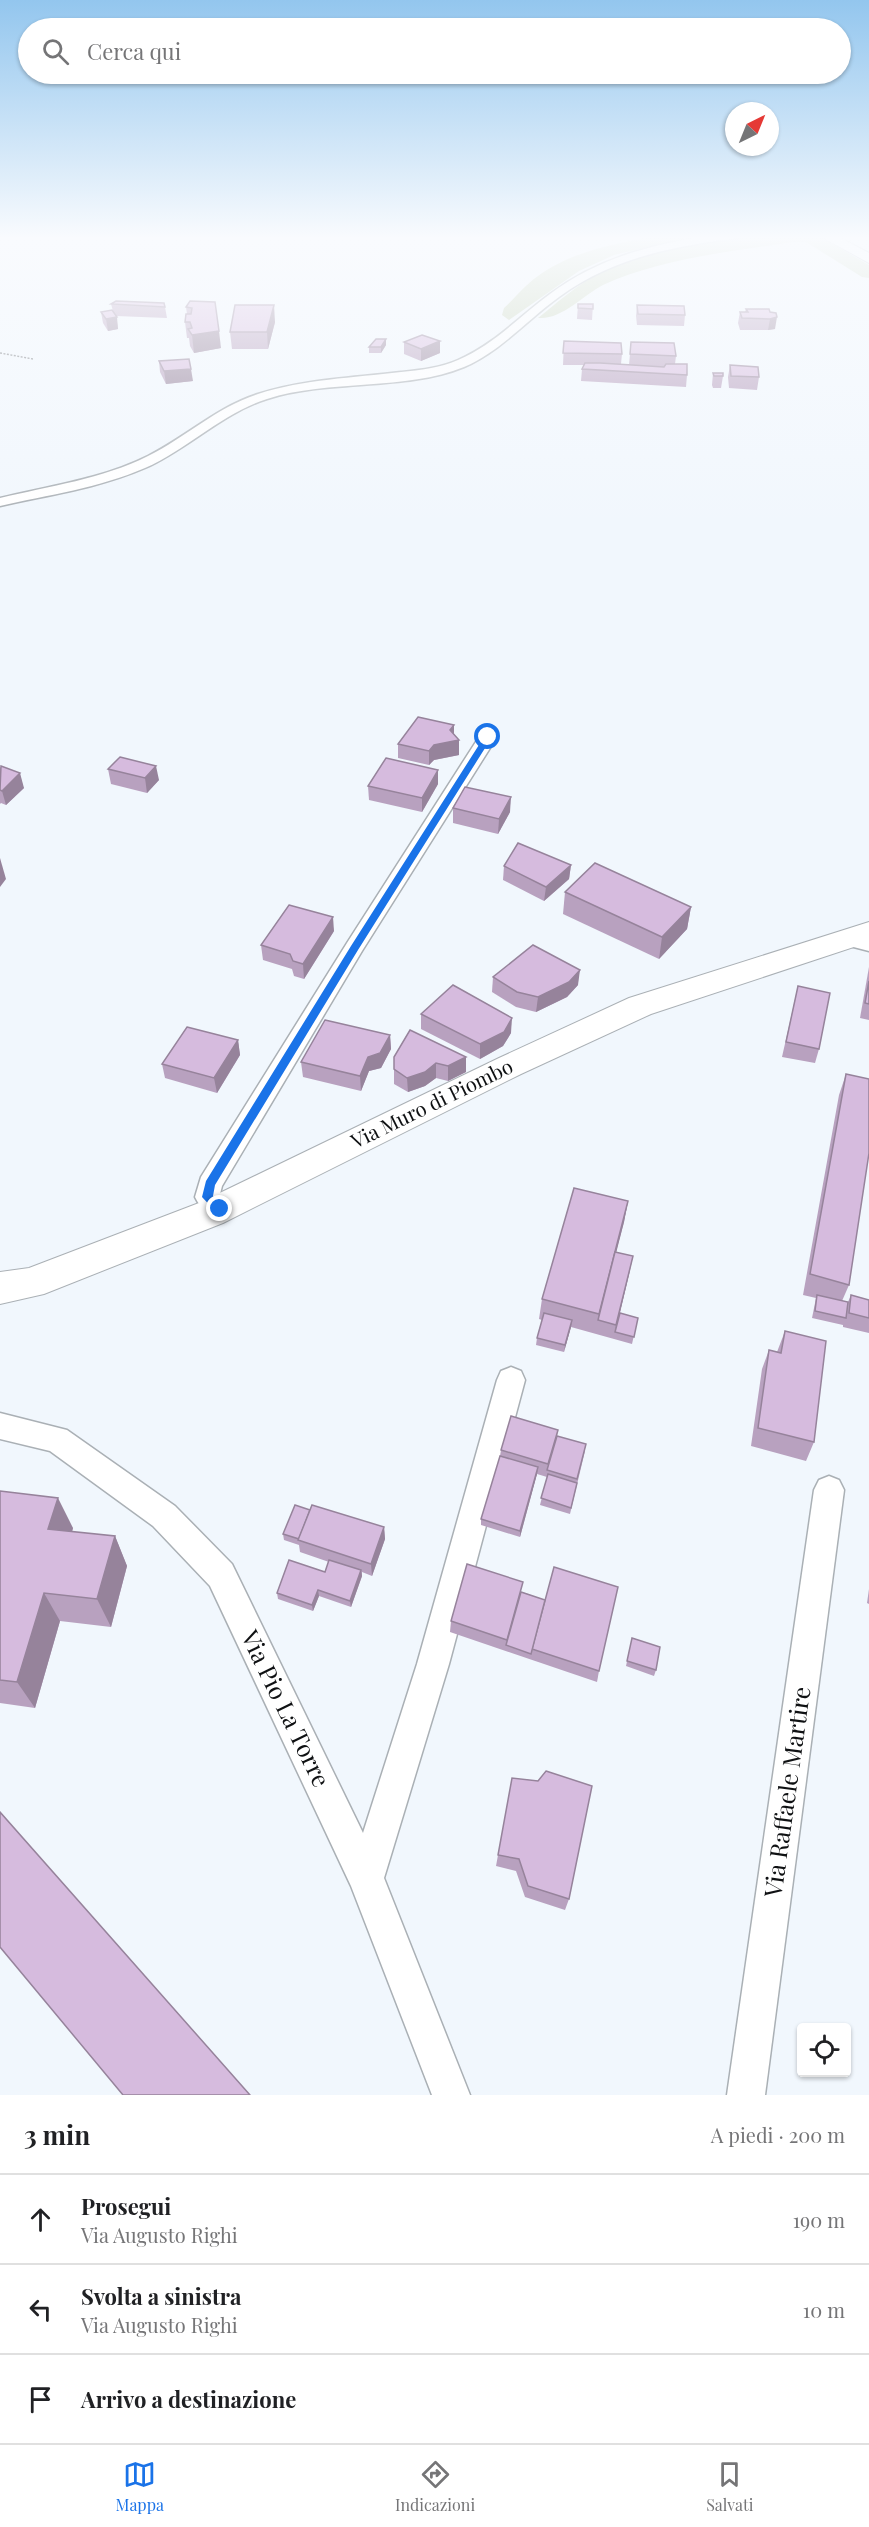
<!DOCTYPE html>
<html lang="it">
<meta charset="utf-8">
<style>
:root{--surface:#fff;--page:#f2f2f2;--text:#202124;--muted:#757577;--line:#e0e0e0;--accent:#1a73e8}
body{margin:0;font-family:"Playfair Display",serif;background:var(--page);color:var(--text)}
.controls{position:absolute;right:18px;bottom:18px;display:grid;overflow:hidden;border-radius:6px;box-shadow:0 2px 4px #0004}
.controls button{width:54px;height:54px;display:grid;place-items:center;padding:0;border:0;border-bottom:2px solid var(--line);background:var(--surface);color:var(--text);font:30px sans-serif}
.compass{position:absolute;left:725px;top:102px;width:54px;height:54px;border-radius:50%;background:var(--surface);box-shadow:0 2px 4px #0004;rotate:43deg}
.stop{position:absolute;width:18px;height:18px;margin:-14px;border:4px solid #1a73e8;border-radius:50%;background:#fff}
.stop.end{background:#1a73e8;border-color:#fff;box-shadow:0 2px 6px #0008}
.list{margin:0;padding:0;list-style:none}
h2{display:flex;justify-content:space-between;align-items:center;height:78px;margin:0;padding:0 24px;font-size:26px}
h2 small{font-size:20px;font-weight:400;color:var(--muted)}
.list li{display:grid;grid-template-columns:39px 1fr auto;gap:18px;align-items:center;box-sizing:border-box;height:90px;padding:0 24px;border-top:2px solid var(--line)}
.list b{display:block;font-size:22px;white-space:nowrap}
.list p{margin:0;font-size:20px;white-space:nowrap;color:var(--muted)}
.list em{font-size:20px;font-style:normal;color:var(--muted)}
.icon{flex:none;width:33px;height:33px;fill:none;stroke:currentColor;stroke-width:2;stroke-linecap:round;stroke-linejoin:round}
.map{position:relative;flex:none;width:869px;height:2095px;overflow:hidden}
.search{position:absolute;background:var(--surface);box-shadow:0 2px 4px #0004;left:18px;right:18px;top:18px;height:66px;display:flex;align-items:center;gap:15px;box-sizing:border-box;padding:0 21px;border-radius:33px;color:var(--muted);font-size:22px}
.sheet{height:348px;background:var(--surface)}
nav{display:flex;justify-content:space-around;align-items:center;box-sizing:border-box;height:84px;border-top:2px solid var(--line);background:var(--surface);font-size:16px;color:var(--muted)}
nav a{display:grid;justify-items:center;gap:3px}
nav .on{color:var(--accent)}
.map>svg:first-child{display:block}
</style>
<div class="map">
<svg width="869" height="2095" viewBox="0 0 869 2095">
<rect width="100%" height="100%" fill="#f1f7fd"/>
<g fill="#c6d3b6">
<path d="M657 235H699L614 255 579 271 509 320 502 315 504 308C515 298 525 285 538 276 572 251 616 244 657 235Z"/>
<path d="M754 235H817L869 265V278L862 277 806 242H793C730 252 662 258 603 285 583 295 562 320 538 318 558 302 578 284 602 272 649 249 702 241 754 235Z"/>
</g>
<g fill="none" stroke-linecap="round" stroke-linejoin="round">
<defs>
<g id="street">
<path d="M718 235H743L738 238C674 246 612 258 559 297 527 320 501 351 464 367 406 391 329 379 267 399 222 413 188 449 145 468 99 488 48 495 0 506V498C50 486 102 479 148 456 186 437 217 407 258 394 304 379 353 378 401 372 420 370 440 368 458 360 493 345 519 317 550 294 599 257 659 242 718 235Z"/>
<path d="M488 732 494 733 497 737 362 951 222 1186 220 1194 233 1209 229 1216C213 1221 202 1211 195 1197L201 1177 347 943 479 737 482 733Z"/>
<path d="M845 931 869 937V951L838 943 835 938 838 933Z"/>
<path d="M511 1367 521 1371 525 1380 449 1664 384 1878 470 2095H432L351 1886 210 1586 153 1526 50 1451 0 1439V1413L67 1430 175 1506 232 1564 363 1833 417 1664 497 1380 501 1371Z"/>
<path d="M829 1476 839 1480 844 1490 765 2095H727L814 1490 819 1480Z"/>
</g>
<path id="secondary" d="M869 922V942L651 1014 521 1074 223 1223 44 1294 0 1304V1272L29 1268 199 1203 499 1058 629 998Z"/>
<path id="highway" d="M818 235H835L869 253V263Z"/>
</defs>
<use href="#street" stroke="#aab0b5" stroke-width="3"/>
<use href="#secondary" stroke="#aab0b5" stroke-width="2"/>
<use href="#highway" stroke="#aab0b5" stroke-width="2"/>
<path stroke="#797c80" stroke-width="1.5" stroke-dasharray="2 1.5" stroke-linecap="butt" d="M0 353 33 359"/>
<use href="#street" fill="#fff" fill-rule="evenodd"/>
<use href="#secondary" fill="#fff" fill-rule="evenodd"/>
<use href="#highway" fill="#fff" fill-rule="evenodd"/>
</g>
<g fill="#b8a1bf">
<path d="M190 301 221 348 194 353 190 346 189 338H187L185 322 187 314 186 307Z"/>
<path d="M111 304 165 307 167 318 116 316 118 329 108 331 103 323 101 312 113 311Z"/>
<path d="M578 304H593L592 320 577 319Z"/>
<path d="M637 305 685 315 684 326 637 325 636 316Z"/>
<path d="M746 309H769L775 329 768 330H740L738 323 740 312H745Z"/>
<path d="M275 322 268 349H232L230 332Z"/>
<path d="M440 341V353L421 361 404 354V342Z"/>
<path d="M564 341 622 354 621 364 629 365 631 342 676 356 675 364 687 375 686 387 581 381 582 369 584 365H563Z"/>
<path d="M386 345 381 353H369V347Z"/>
<path d="M159 361 193 381 166 384 160 372Z"/>
<path d="M730 365 759 377 757 390 729 388 728 377Z"/>
<path d="M713 373 723 376 721 388H713L712 385Z"/>
<path d="M398 744 459 755 434 760 429 765 398 758Z"/>
<path d="M0 767 24 788 6 805 1 803 0 804Z"/>
<path d="M108 769 159 780 147 793 111 784Z"/>
<path d="M438 784 422 812 369 800 368 786Z"/>
<path d="M453 808 510 812 498 834 453 823Z"/>
<path d="M571 865 569 879 544 901 503 880 504 866Z"/>
<path d="M565 892 691 907 687 929 659 959 563 914Z"/>
<path d="M334 931 304 979 294 976 292 969 263 960 261 945Z"/>
<path d="M869 967V1020L860 1018Z"/>
<path d="M493 977 578 985 567 997 536 1012 516 1007 492 992Z"/>
<path d="M798 986 819 1049 815 1063 782 1057Z"/>
<path d="M421 1014 511 1033 503 1046 480 1059 421 1029Z"/>
<path d="M390 1035 391 1049 381 1068 369 1071 361 1091 303 1077 301 1062Z"/>
<path d="M238 1040 240 1055 217 1093 165 1078 162 1064Z"/>
<path d="M466 1057V1072L448 1081 436 1078 425 1086 408 1092 394 1084V1069Z"/>
<path d="M846 1074 849 1285 842 1301 848 1302 851 1295 869 1300V1333L843 1327V1325L812 1318 816 1298 803 1295 839 1095Z"/>
<path d="M628 1201 624 1222 616 1252 630 1270 620 1313 638 1318 632 1344 571 1327 564 1352 536 1345 537 1338 542 1320 539 1319 542 1299Z"/>
<path d="M785 1331 814 1442 806 1461 751 1446 762 1369 769 1350 777 1352Z"/>
<path d="M558 1430 557 1436 585 1451 570 1514 540 1505 547 1477 537 1474 520 1537 481 1525V1519L500 1456 501 1450Z"/>
<path d="M0 1491 73 1528 72 1532 115 1536 127 1566 111 1627 60 1621 35 1708 0 1703Z"/>
<path d="M310 1510 384 1527 385 1539 372 1576 362 1572V1576L351 1607 319 1596 313 1611 278 1599 277 1593 325 1572 329 1562 300 1552 299 1545 284 1540 283 1534Z"/>
<path d="M869 1589V1604L867 1603Z"/>
<path d="M522 1592 545 1600 599 1671 597 1682 450 1632 451 1621Z"/>
<path d="M632 1638 656 1670 654 1676 626 1666Z"/>
<path d="M512 1778 569 1899 565 1910 525 1897 516 1871 496 1866Z"/>
</g>
<g fill="#96839b">
<path d="M274 305 275 322 268 349 267 332Z"/>
<path d="M117 317 118 329 108 331 106 319Z"/>
<path d="M777 317 775 329 768 330 770 319Z"/>
<path d="M219 331 221 348 194 353 192 335Z"/>
<path d="M386 339V345L381 353V347Z"/>
<path d="M440 341V353L421 361V349Z"/>
<path d="M191 369 193 381 166 384 164 371Z"/>
<path d="M454 725V739L459 740V755L434 760 429 765V751L434 745 450 730Z"/>
<path d="M156 766 159 780 147 793 145 778Z"/>
<path d="M438 770V784L422 812V798Z"/>
<path d="M20 773 24 788 6 805 2 791Z"/>
<path d="M511 797 510 812 498 834 499 819Z"/>
<path d="M0 858 6 879 0 887Z"/>
<path d="M571 865 569 879 544 901 546 887Z"/>
<path d="M691 907 687 929 659 959 662 937Z"/>
<path d="M333 917 334 931 304 979 303 964Z"/>
<path d="M580 970 578 985 567 997 536 1012 538 997Z"/>
<path d="M512 1018 511 1033 503 1046 480 1059V1044Z"/>
<path d="M390 1035 391 1049 381 1068 369 1071 361 1091 360 1076 368 1057Z"/>
<path d="M238 1040 240 1055 217 1093 214 1078Z"/>
<path d="M466 1057V1072L448 1081V1066Z"/>
<path d="M436 1063V1078L425 1086 408 1092 407 1078Z"/>
<path d="M628 1201 624 1222 599 1320H598L599 1314Z"/>
<path d="M633 1256 630 1270 615 1332 616 1325Z"/>
<path d="M572 1320 571 1327 564 1352 565 1345Z"/>
<path d="M538 1467 537 1474 520 1537V1531Z"/>
<path d="M58 1498 73 1528 63 1559 48 1529Z"/>
<path d="M384 1527 385 1539 372 1576 371 1564Z"/>
<path d="M115 1536 127 1566 111 1627 97 1599Z"/>
<path d="M361 1570 362 1576 351 1607 350 1601Z"/>
<path d="M318 1590 319 1596 313 1611 312 1605Z"/>
<path d="M44 1593 60 1621 35 1708 17 1682Z"/>
</g>
<g fill="#d6bbde" stroke="#96839b" stroke-width="1.5">
<path d="M116 301 164 303 165 307 111 304Z"/>
<path d="M190 301 215 302 219 331 192 335 188 329 192 328 190 322H185L186 314H191L192 308 186 307Z"/>
<path d="M578 304H593V309L578 308Z"/>
<path d="M235 305H274L267 332H230Z"/>
<path d="M637 305 684 306 685 315 638 314Z"/>
<path d="M746 309H769L770 312 776 313 777 317 770 319 742 318 740 312H748Z"/>
<path d="M112 310 117 317 106 319 101 312Z"/>
<path d="M422 335 440 341 421 349 404 342Z"/>
<path d="M376 339H386L381 347H369Z"/>
<path d="M564 341 621 343 622 354 563 353Z"/>
<path d="M631 342 674 343 676 356 630 354Z"/>
<path d="M189 359 191 369 164 371 159 361Z"/>
<path d="M585 363H600L664 367 666 364H687V375L582 369Z"/>
<path d="M730 365 758 367 759 377 731 376Z"/>
<path d="M713 373H723V376H714Z"/>
<path d="M418 717 454 725 450 730 459 740 434 745 429 751 398 744Z"/>
<path d="M120 757 156 766 145 778 108 769Z"/>
<path d="M386 758 438 770 422 798 368 786Z"/>
<path d="M1 766 20 773 2 791 0 790Z"/>
<path d="M465 787 511 797 499 819 453 808Z"/>
<path d="M518 843 571 865 546 887 504 866Z"/>
<path d="M595 863 691 907 662 937 565 892Z"/>
<path d="M289 905 333 917 303 964 293 961 290 954 261 945Z"/>
<path d="M533 945 580 970 569 982 538 997 517 992 493 977Z"/>
<path d="M869 981V1004L865 1003Z"/>
<path d="M453 985 512 1018 504 1032 480 1044 421 1014Z"/>
<path d="M798 986 830 993 819 1049 786 1042Z"/>
<path d="M325 1020 390 1035 380 1053 368 1057 360 1076 301 1062Z"/>
<path d="M187 1027 238 1040 214 1078 162 1064Z"/>
<path d="M410 1030 466 1057 448 1066 436 1063 425 1072 407 1078 394 1069V1057Z"/>
<path d="M846 1074 869 1079V1153L849 1285 810 1274Z"/>
<path d="M574 1188 628 1201 599 1314 542 1299Z"/>
<path d="M615 1252 633 1256 616 1325 598 1320Z"/>
<path d="M817 1295 848 1302 846 1318 815 1311Z"/>
<path d="M851 1295 869 1300V1318L849 1313Z"/>
<path d="M544 1313 572 1320 565 1345 537 1338Z"/>
<path d="M620 1313 638 1318 634 1337 615 1332Z"/>
<path d="M785 1331 826 1341 814 1442 758 1428 769 1350 781 1353Z"/>
<path d="M511 1416 558 1430 548 1464 501 1450Z"/>
<path d="M557 1436 586 1444 577 1479 547 1470Z"/>
<path d="M500 1456 538 1467 520 1531 481 1519Z"/>
<path d="M548 1474 577 1483 571 1508 541 1498Z"/>
<path d="M0 1491 58 1498 48 1529 115 1536 97 1599 44 1593 17 1682 0 1680Z"/>
<path d="M295 1505 310 1510 299 1539 283 1534Z"/>
<path d="M312 1505 384 1527 371 1564 298 1540Z"/>
<path d="M289 1560 325 1572 329 1560 361 1570 350 1601 318 1590 312 1605 277 1593Z"/>
<path d="M467 1564 523 1582 507 1640 451 1621Z"/>
<path d="M554 1567 618 1587 599 1671 532 1649Z"/>
<path d="M521 1592 545 1600 531 1654 506 1645Z"/>
<path d="M632 1638 660 1647 656 1670 627 1661Z"/>
<path d="M546 1771 592 1786 569 1899 528 1886 519 1859 498 1855 512 1778 538 1781Z"/>
<path d="M0 1812 250 2095H123L0 1947Z"/>
</g>
<linearGradient id="sky" x2="0" y2="1"><stop stop-color="#93c6ee"/><stop offset="0.45" stop-color="#f9fbfe"/><stop offset="1" stop-color="#f9fbfe" stop-opacity="0"/></linearGradient>
<rect width="869" height="528" fill="url(#sky)"/>
<path fill="#1a73e8" d="M488 735 492 737 358 950 215 1185 213 1196 225 1209 224 1212H216L202 1197 206 1181 351 946 484 737Z"/>
<g text-anchor="middle" stroke-width="6" stroke-linejoin="round" paint-order="stroke">
<g font-size="20" fill="#0f1113" stroke="#fff">
<text transform="translate(432 1104) rotate(-26)" y="7">Via Muro di Piombo</text>
</g>
<g font-size="24" fill="#0f1113" stroke="#fff">
<text transform="translate(285 1709) rotate(64)" y="8">Via Pio La Torre</text>
<text transform="translate(788 1792) rotate(-82)" y="8">Via Raffaele Martire</text>
</g>
</g>
</svg>
<div class="controls">
<button><svg class="icon" aria-label="locate" viewBox="0 0 24 24"><circle cx="12" cy="12" r="6"/><path d="M12 2v4M12 18v4M2 12h4M18 12h4"/></svg></button>
</div>
<svg class="compass" viewBox="-18 -18 36 36"><path d="M0-13l5 13h-10z" fill="#e53935"/><path d="M0 13l5-13h-10z" fill="#757577"/></svg>
<div class="stop" style="left:488px;top:737px"></div>
<div class="stop end" style="left:220px;top:1209px"></div>
<div class="search"><svg class="icon" aria-label="search" viewBox="0 0 24 24"><circle cx="10" cy="10" r="6"/><path d="M15 15l6 6"/></svg>Cerca qui</div>
</div>
<section class="sheet">
<h2>3 min<small>A piedi · 200 m</small></h2>
<ul class="list">
<li><svg class="icon" aria-label="ahead" viewBox="0 0 24 24"><path d="M12 20V5M6 11l6-6 6 6"/></svg><div><b>Prosegui</b><p>Via Augusto Righi</p></div><em>190 m</em></li>
<li><svg class="icon" aria-label="left" viewBox="0 0 24 24"><path d="M17 20v-9H6M10 6l-5 5 5 5"/></svg><div><b>Svolta a sinistra</b><p>Via Augusto Righi</p></div><em>10 m</em></li>
<li><svg class="icon" aria-label="arrive" viewBox="0 0 24 24"><path d="M6 21V4h12l-3 4 3 4H6"/></svg><div><b>Arrivo a destinazione</b></div></li>
</ul>
</section>
<nav>
<a class="on"><svg class="icon" aria-label="map" viewBox="0 0 24 24"><path d="M3 6l6-2 6 2 6-2v14l-6 2-6-2-6 2zM9 4v14M15 6v14"/></svg>Mappa</a>
<a><svg class="icon" aria-label="directions" viewBox="0 0 24 24"><path d="M12 3l9 9-9 9-9-9zM9 14v-3h6M13 9l2 2-2 2"/></svg>Indicazioni</a>
<a><svg class="icon" aria-label="saved" viewBox="0 0 24 24"><path d="M7 4h10v16l-5-4-5 4z"/></svg>Salvati</a>
</nav>
